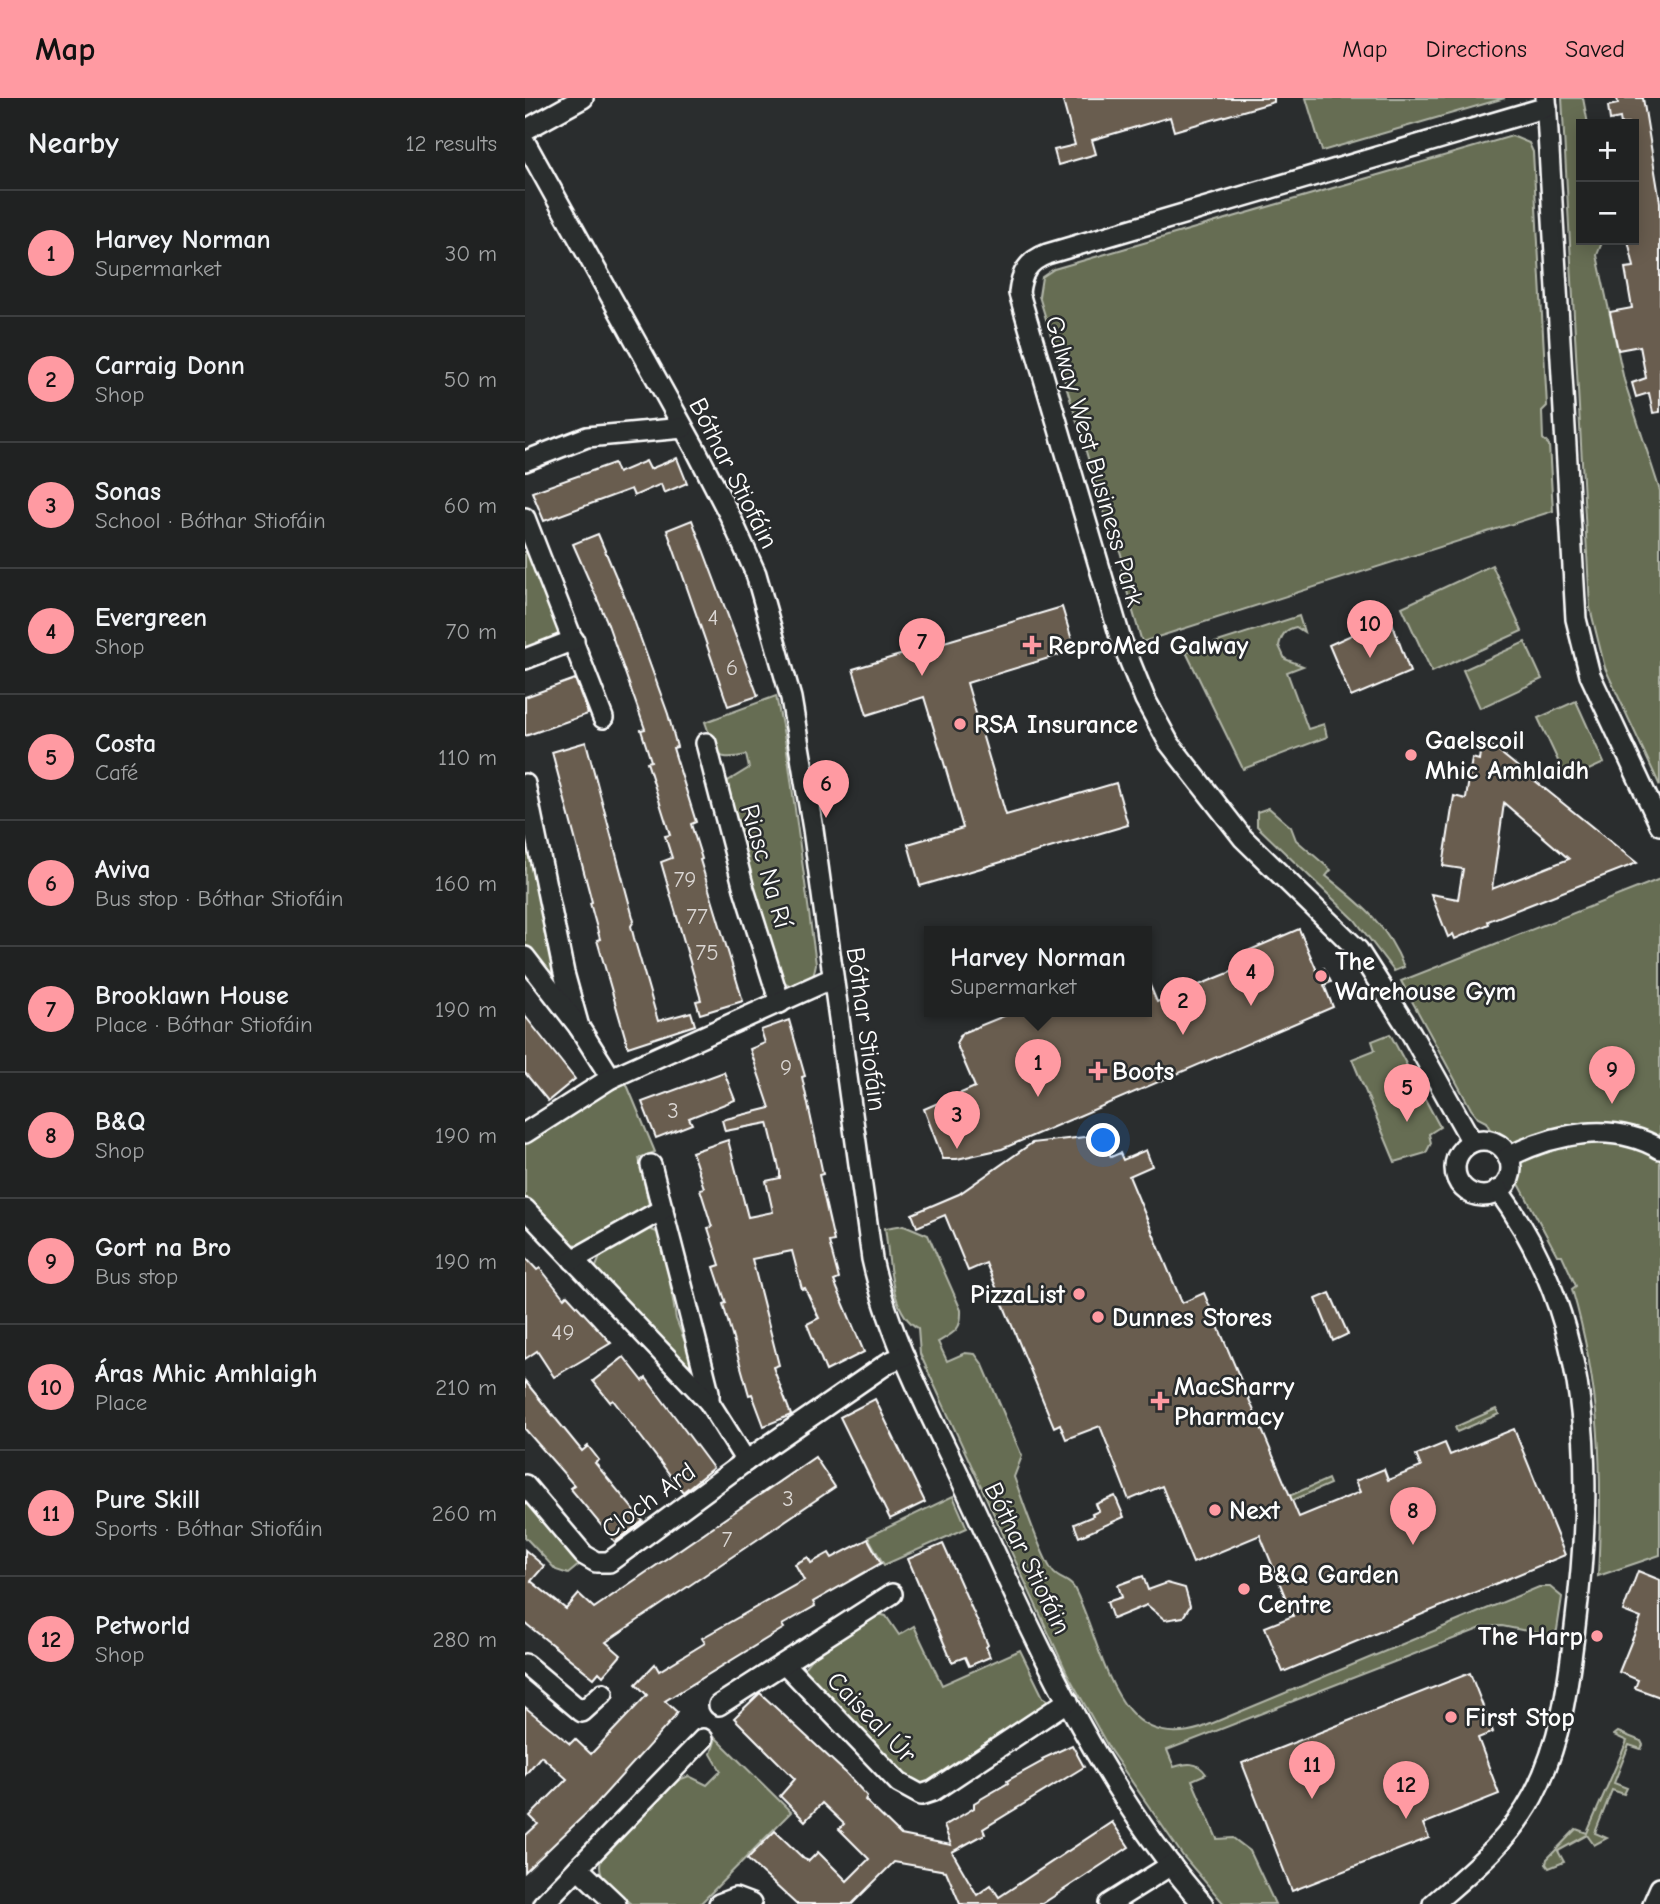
<!DOCTYPE html>
<meta charset="utf-8">
<style>
:root{--surface:#202222;--page:#282a2a;--text:#f1f3f6;--muted:#a2a4a5;--line:#3d3f40;--accent:#ff9aa2}
body{margin:0;font-family:"Comic Neue",sans-serif;background:var(--page);color:var(--text)}
.controls{position:absolute;right:21px;top:21px;display:grid;overflow:hidden;border-radius:0px;box-shadow:0 4px 18px #0003}
.controls button{width:63px;height:63px;display:grid;place-items:center;padding:0;border:0;border-bottom:2px solid var(--line);background:var(--surface);color:var(--text);font:35px sans-serif}
.you{position:absolute;left:579px;top:1043px;width:24px;height:24px;margin:-18px;border:5px solid #fff;border-radius:50%;background:#1a73e8;box-shadow:0 0 0 10px #1a73e833}
.badge{display:grid;place-items:center;width:46px;height:46px;border-radius:50%;background:var(--accent);color:#111;font-size:23px;font-weight:700}
.pin{position:absolute;translate:-50% -58px;filter:drop-shadow(0 2px 4px #0008)}
.pin::after{content:'';position:absolute;top:37px;width:24px;height:21px;background:inherit;clip-path:polygon(0 0,100% 0,50% 100%)}
.popup{position:absolute;left:399px;top:828px;width:228px;height:91px;box-sizing:border-box;display:grid;place-content:center;border-radius:0px;background:var(--surface);filter:drop-shadow(0 2px 5px #0005);font-size:23px;white-space:nowrap;color:var(--muted)}
.popup b{font-size:26px;color:var(--text)}
.popup::after{content:'';position:absolute;left:50%;top:100%;margin-left:-14px;border:14px solid transparent;border-top-color:var(--surface)}
.list{margin:0;padding:0;list-style:none}
h2{display:flex;justify-content:space-between;align-items:center;height:91px;margin:0;padding:0 28px;font-size:30px}
h2 small{font-size:23px;font-weight:400;color:var(--muted)}
.list li{display:grid;grid-template-columns:46px 1fr auto;gap:21px;align-items:center;box-sizing:border-box;height:126px;padding:0 28px;border-top:2px solid var(--line)}
.list b{display:block;font-size:26px;white-space:nowrap}
.list p{margin:0;font-size:23px;white-space:nowrap;color:var(--muted)}
.list em{font-size:23px;font-style:normal;color:var(--muted)}
.map{position:relative;flex:none;width:1135px;height:1806px;overflow:hidden}
header{display:flex;align-items:center;gap:42px;box-sizing:border-box;height:98px;padding:0 35px;background:var(--accent);color:#111}
header strong{font-size:33px}
nav{display:flex;gap:38px;margin-inline-start:auto;font-size:24px}
main{display:flex}
aside{flex:1;background:var(--surface)}
.map>svg:first-child{display:block}
</style>
<header>
<strong>Map</strong>
<nav><a>Map</a><a>Directions</a><a>Saved</a></nav>
</header>
<main>
<aside>
<h2>Nearby<small>12 results</small></h2>
<ul class="list">
<li><span class="badge">1</span><div><b>Harvey Norman</b><p>Supermarket</p></div><em>30 m</em></li>
<li><span class="badge">2</span><div><b>Carraig Donn</b><p>Shop</p></div><em>50 m</em></li>
<li><span class="badge">3</span><div><b>Sonas</b><p>School · Bóthar Stiofáin</p></div><em>60 m</em></li>
<li><span class="badge">4</span><div><b>Evergreen</b><p>Shop</p></div><em>70 m</em></li>
<li><span class="badge">5</span><div><b>Costa</b><p>Café</p></div><em>110 m</em></li>
<li><span class="badge">6</span><div><b>Aviva</b><p>Bus stop · Bóthar Stiofáin</p></div><em>160 m</em></li>
<li><span class="badge">7</span><div><b>Brooklawn House</b><p>Place · Bóthar Stiofáin</p></div><em>190 m</em></li>
<li><span class="badge">8</span><div><b>B&amp;Q</b><p>Shop</p></div><em>190 m</em></li>
<li><span class="badge">9</span><div><b>Gort na Bro</b><p>Bus stop</p></div><em>190 m</em></li>
<li><span class="badge">10</span><div><b>Áras Mhic Amhlaigh</b><p>Place</p></div><em>210 m</em></li>
<li><span class="badge">11</span><div><b>Pure Skill</b><p>Sports · Bóthar Stiofáin</p></div><em>260 m</em></li>
<li><span class="badge">12</span><div><b>Petworld</b><p>Shop</p></div><em>280 m</em></li>
</ul>
</aside>
<div class="map">
<svg width="1135" height="1806" viewBox="0 0 1135 1806">
<rect width="100%" height="100%" fill="#2a2d2e"/>
<filter id="ink" filterUnits="userSpaceOnUse"><feTurbulence type="fractalNoise" baseFrequency=".0143" numOctaves="2"/><feDisplacementMap in="SourceGraphic" scale="14" xChannelSelector="R" yChannelSelector="G"/><feConvolveMatrix kernelMatrix="1 2 1 2 8 2 1 2 1" color-interpolation-filters="sRGB"/></filter>
<g filter="url(#ink)">
<g fill="#666d53" stroke="#b2b6a9" stroke-width="2">
<path d="M781 0H980L797 53Z"/>
<path d="M1037 0H1058L1063 26H1056V142H1078L1072 157 1099 282 1135 393V688L1080 570 1065 510Z"/>
<path d="M987 38 1004 45 1008 54 1022 308 1017 313 1018 341 1024 347 1028 413 617 544 596 473 599 467 590 436 585 433 514 198 517 179 529 171Z"/>
<path d="M0 442 34 534 28 542 0 555Z"/>
<path d="M967 467 997 533 907 574 877 509Z"/>
<path d="M774 518 779 534 771 529C760 531 756 538 754 548L760 561 778 568 762 574 783 631 799 626 802 639 718 671 661 554Z"/>
<path d="M1000 544 1017 581 955 610 938 572Z"/>
<path d="M251 598 262 652 291 866 288 879 266 888 258 883 250 864 201 690 203 683 224 670 221 657C186 665 191 653 180 624Z"/>
<path d="M1051 603 1079 665 1042 682 1013 620Z"/>
<path d="M744 710 766 729 771 742 806 772 801 778C837 807 861 825 879 869L869 873 830 822 732 728V714Z"/>
<path d="M0 746 6 754 34 879 30 881 0 848Z"/>
<path d="M1135 781V1457L1073 1478C1078 1376 1076 1290 1047 1191L1051 1188 1037 1157H1032L961 1024 953 1020 946 1011 876 883Z"/>
<path d="M865 936 915 1029 904 1036 906 1045 901 1055 870 1064 827 961 850 952 847 943Z"/>
<path d="M100 982 130 1054 114 1060 124 1107 116 1114 55 1146 46 1147 0 1101V1045Z"/>
<path d="M379 1127 403 1137 436 1212C437 1232 429 1235 413 1244L422 1263 440 1255 450 1256 458 1267 497 1358 489 1379C497 1400 516 1459 528 1474 533 1481 545 1482 549 1490 579 1546 587 1658 676 1630L1014 1489H1025L1037 1499 1032 1532 1027 1538 977 1528 959 1529 642 1652 649 1669C661 1665 673 1663 681 1676L667 1682 692 1741 708 1740 725 1753 750 1806H699L658 1758 585 1652 542 1575 395 1256 393 1230C364 1214 365 1160 360 1130Z"/>
<path d="M119 1129 134 1135 140 1154 151 1221 167 1262 162 1270 70 1171 77 1154Z"/>
<path d="M971 1311 974 1316 932 1334 930 1329Z"/>
<path d="M803 1381 805 1386 766 1403 764 1398Z"/>
<path d="M0 1398 55 1466 43 1476 31 1472 0 1439Z"/>
<path d="M428 1398 442 1430 359 1467 343 1439Z"/>
<path d="M353 1516 361 1518 374 1537 389 1528 417 1587 495 1552 518 1599 523 1602 517 1610 404 1686 396 1689 384 1685 342 1637 281 1577 280 1569 287 1560Z"/>
<path d="M1093 1634 1116 1643 1118 1647 1116 1651 1104 1647 1089 1685 1102 1690 1099 1696 1087 1692 1070 1735 1082 1740 1069 1747 1062 1737 1033 1753 1039 1764 1024 1770 1021 1766 1022 1761 1051 1731 1062 1735 1102 1643 1089 1637Z"/>
<path d="M191 1640 266 1714 175 1806H106C91 1793 68 1781 77 1759L148 1684 164 1678 182 1687 196 1673 186 1656Z"/>
</g>
<g fill="#695d50" stroke="#fff" stroke-width="2" fill-rule="evenodd">
<path d="M537 0H749V4L649 33 645 19 567 42 571 56 533 67 529 52 550 47Z"/>
<path d="M1092 0H1118L1135 104V314L1128 315 1124 295 1111 299 1107 285 1121 280 1115 248 1093 252 1085 214 1107 210 1100 170 1109 169 1103 142H1109V26H1096L1095 20 1085 22 1083 8 1093 6Z"/>
<path d="M152 360 162 385 139 395 136 386 109 398 106 391 19 423 7 394 89 365 93 375 121 363 125 371Z"/>
<path d="M167 422 233 598 203 608 142 432Z"/>
<path d="M73 436 106 514 143 616 152 649 148 650 171 724 166 726 177 761 175 762 218 903 175 916 171 903 176 902 136 764 147 760 140 738 145 737 122 664 126 663 116 632 120 631 81 521 48 446Z"/>
<path d="M861 508 885 574 826 599 804 547 831 535 826 524Z"/>
<path d="M537 509 550 552 442 585 481 717 591 685 603 727 395 788 383 746 438 730 417 658 399 599 342 617 328 571Z"/>
<path d="M50 581 63 616 0 638V599Z"/>
<path d="M957 640 1112 765 963 823 964 826 930 841 928 836 923 839 906 796 933 801 938 771 918 768 929 698 941 701 947 660 954 662ZM979 705 1044 761 967 791Z"/>
<path d="M61 644 109 823 106 828 109 840 133 923 166 914 170 927 103 949 72 842 75 841 65 805 67 804 27 654Z"/>
<path d="M774 831 792 873 799 870 806 884 799 887 808 909 477 1051 432 1061H418L399 1011 450 989 431 945 437 935 491 913H621V878L632 904 731 864 725 852Z"/>
<path d="M0 918 50 981 23 1003 0 975Z"/>
<path d="M264 922 280 978 277 979 298 1076 294 1077 309 1143 304 1144 314 1181 309 1183 339 1254 301 1273 282 1226 294 1220 280 1190 277 1191 267 1153 227 1161 254 1267 248 1269 266 1317 239 1328 227 1296 224 1297 198 1206 201 1205 189 1169 195 1167 183 1130 187 1129 175 1091 179 1090 167 1054 203 1042 223 1119 248 1114 241 1083 255 1080V1074L243 1025 200 1033 197 1022 245 1010 225 951 240 945 236 932Z"/>
<path d="M199 974 210 1002 164 1020 167 1026 131 1040 117 1004Z"/>
<path d="M577 1037 586 1059 595 1055 598 1062 621 1052 627 1068 604 1078 657 1205 679 1195 774 1419 835 1394 830 1383 859 1371 863 1382 896 1369 891 1357 920 1345 925 1357 989 1331 1040 1457 758 1574 740 1529 768 1518 735 1437 668 1465 637 1388 604 1402 575 1328 541 1341 535 1326 529 1329 461 1165 443 1173 420 1117 392 1129 387 1116 434 1096 507 1045Z"/>
<path d="M0 1159 12 1172 15 1170 39 1200 42 1197 86 1245 29 1279 12 1253 0 1261Z"/>
<path d="M805 1195 823 1236 808 1243 791 1201Z"/>
<path d="M99 1259 118 1283 121 1280 188 1370 158 1394 88 1302 85 1304 68 1283Z"/>
<path d="M0 1283 57 1353 63 1348 74 1362 70 1365 118 1423 90 1444 45 1390 49 1387 0 1331Z"/>
<path d="M350 1301 400 1404 365 1421 315 1319Z"/>
<path d="M290 1359 310 1389 81 1544 96 1557 78 1578 74 1574 69 1580 0 1525V1452L19 1468 6 1483 41 1511 54 1496 69 1510Z"/>
<path d="M590 1398 599 1419 554 1439 549 1426 568 1418 567 1416 574 1413 571 1406Z"/>
<path d="M343 1441 356 1465 288 1504 290 1508 257 1527 259 1530 140 1603 152 1614 148 1621 70 1707 0 1774V1738L13 1726 5 1718 42 1681 16 1658 0 1677V1609L45 1646 50 1641 66 1656 122 1597 111 1586 130 1566 134 1573 180 1545 177 1540 279 1482 270 1466 283 1459 286 1465 304 1455 307 1460Z"/>
<path d="M418 1446 463 1547 461 1549 465 1559 444 1568 440 1559 427 1564 383 1461Z"/>
<path d="M1113 1473 1135 1482V1599L1110 1590 1113 1582 1094 1574 1116 1520 1098 1513Z"/>
<path d="M618 1478 623 1492 642 1485 660 1490 665 1508 658 1519 640 1522 622 1507 588 1521 582 1504 597 1499 593 1487Z"/>
<path d="M945 1575 968 1634 953 1640 974 1696 898 1726 904 1740 767 1793 717 1665Z"/>
<path d="M235 1595 321 1675 342 1698 340 1702 376 1737 426 1747 419 1728 449 1710V1705L483 1685 482 1683 518 1663 517 1661 547 1647 559 1669 458 1731 460 1736 427 1754 452 1797 466 1787 474 1799 587 1724 604 1749 517 1806H435L421 1773 369 1764 327 1806H271L222 1761 250 1733 279 1761 284 1763 293 1754 322 1783 344 1761 314 1731 319 1726 297 1705 280 1723 255 1698 270 1681 209 1620Z"/>
</g>
<g fill="none" stroke-linecap="round" stroke-linejoin="round">
<defs>
<g id="minor">
<path d="M1021 0 1051 521 1065 577 1135 727"/>
<path d="M0 32 58 0"/>
<path d="M0 44 171 352 205 418 231 476 266 600 288 731 347 1161C365 1242 406 1317 441 1392 508 1536 572 1686 678 1806"/>
<path d="M0 363 62 339 158 330"/>
<path d="M0 420 78 620"/>
<path d="M0 561 49 542"/>
<path d="M181 645 219 791 255 905"/>
<path d="M0 686 39 875 54 929"/>
<path d="M0 859 54 929 86 980"/>
<path d="M0 1035 86 980 308 880"/>
<circle cx="958" cy="1070" r="28"/>
<path d="M947 1044 886 935 833 852 718 740 644 645 620 601 595 539 494 195C496 175 503 163 522 156L1022 9"/>
<path d="M983 1059C1030 1035 1088 1023 1135 1051"/>
<path d="M126 1067C146 1143 165 1218 184 1294V1304"/>
<path d="M0 1111 184 1304 221 1363"/>
<path d="M48 1162 138 1111"/>
<path d="M0 1387 59 1457 71 1464H84L221 1363 363 1265 379 1258"/>
<path d="M0 1566 57 1614 78 1595"/>
<path d="M260 1566 374 1685 396 1697 408 1693 543 1603"/>
<path d="M194 1607 367 1496"/>
<path d="M53 1770 91 1806"/>
<path d="M18 1806 178 1641"/>
<path d="M194 1806 210 1800 226 1806"/>
<path d="M584 1806 646 1767"/>
<path d="M908 1806C945 1774 985 1742 1008 1698 1036 1645 1043 1588 1050 1529 1069 1375 1069 1223 973 1092"/>
<path d="M1128 1806 1135 1790"/>
</g>
</defs>
<use href="#minor" stroke="#fff" stroke-width="24"/>
<use href="#minor" stroke="#2a2d2e" stroke-width="19"/>
</g>
</g>
<g fill="#ff9aa2" stroke="#2a2d2e" stroke-width="2.5">
<path d="M503.5 536.5h7v7h7v7h-7v7h-7v-7h-7v-7h7z"/>
<circle cx="435" cy="626" r="7"/>
<circle cx="886" cy="657" r="7"/>
<circle cx="796" cy="878" r="7"/>
<path d="M569.5 962.5h7v7h7v7h-7v7h-7v-7h-7v-7h7z"/>
<circle cx="554" cy="1196" r="7"/>
<circle cx="573" cy="1219" r="7"/>
<path d="M631.5 1292.5h7v7h7v7h-7v7h-7v-7h-7v-7h7z"/>
<circle cx="690" cy="1412" r="7"/>
<circle cx="719" cy="1491" r="7"/>
<circle cx="1072" cy="1538" r="7"/>
<circle cx="926" cy="1619" r="7"/>
</g>
<g text-anchor="middle" stroke-width="5" stroke-linejoin="round" paint-order="stroke">
<g font-size="23" fill="#dad6d3">
<text x="188" y="527">4</text>
<text x="207" y="577">6</text>
<text x="160" y="789">79</text>
<text x="172" y="826">77</text>
<text x="182" y="862">75</text>
<text x="261" y="977">9</text>
<text x="148" y="1020">3</text>
<text x="38" y="1242">49</text>
<text x="263" y="1408">3</text>
<text x="202" y="1449">7</text>
</g>
<g font-size="26" fill="#fff" stroke="#2a2d2e">
<text transform="translate(570 363) rotate(74)" y="9">Galway West Business Park</text>
<text transform="translate(209 375) rotate(63)" y="9">Bóthar Stiofáin</text>
<text transform="translate(242 768) rotate(74)" y="9">Riasc Na Rí</text>
<text transform="translate(342 931) rotate(82)" y="9">Bóthar Stiofáin</text>
<text transform="translate(123 1402) rotate(-36)" y="9">Cloch Ard</text>
<text transform="translate(503 1460) rotate(64)" y="9">Bóthar Stiofáin</text>
<text transform="translate(347 1619) rotate(46)" y="9">Caiseal Úr</text>
</g>
<g font-size="26" font-weight="bold" fill="#fff" stroke="#2a2d2e" text-anchor="start">
<text x="523" y="556">ReproMed Galway</text>
<text x="449" y="635">RSA Insurance</text>
<text x="900" y="651">Gaelscoil<tspan x="900" dy="30">Mhic Amhlaidh</tspan></text>
<text x="810" y="872">The<tspan x="810" dy="30">Warehouse Gym</tspan></text>
<text x="587" y="982">Boots</text>
<text x="540" y="1205" text-anchor="end">PizzaList</text>
<text x="587" y="1228">Dunnes Stores</text>
<text x="649" y="1297">MacSharry<tspan x="649" dy="30">Pharmacy</tspan></text>
<text x="704" y="1421">Next</text>
<text x="733" y="1485">B&amp;Q Garden<tspan x="733" dy="30">Centre</tspan></text>
<text x="1058" y="1547" text-anchor="end">The Harp</text>
<text x="940" y="1628">First Stop</text>
</g>
</g>
</svg>
<div class="controls">
<button>+</button>
<button>−</button>
</div>
<div class="you"></div>
<div class="pin badge" style="left:513px;top:999px">1</div>
<div class="popup"><b>Harvey Norman</b>Supermarket</div>
<div class="pin badge" style="left:658px;top:937px">2</div>
<div class="pin badge" style="left:432px;top:1051px">3</div>
<div class="pin badge" style="left:726px;top:908px">4</div>
<div class="pin badge" style="left:882px;top:1024px">5</div>
<div class="pin badge" style="left:301px;top:720px">6</div>
<div class="pin badge" style="left:397px;top:578px">7</div>
<div class="pin badge" style="left:888px;top:1447px">8</div>
<div class="pin badge" style="left:1087px;top:1006px">9</div>
<div class="pin badge" style="left:845px;top:560px">10</div>
<div class="pin badge" style="left:787px;top:1701px">11</div>
<div class="pin badge" style="left:881px;top:1721px">12</div>
</div>
</main>
